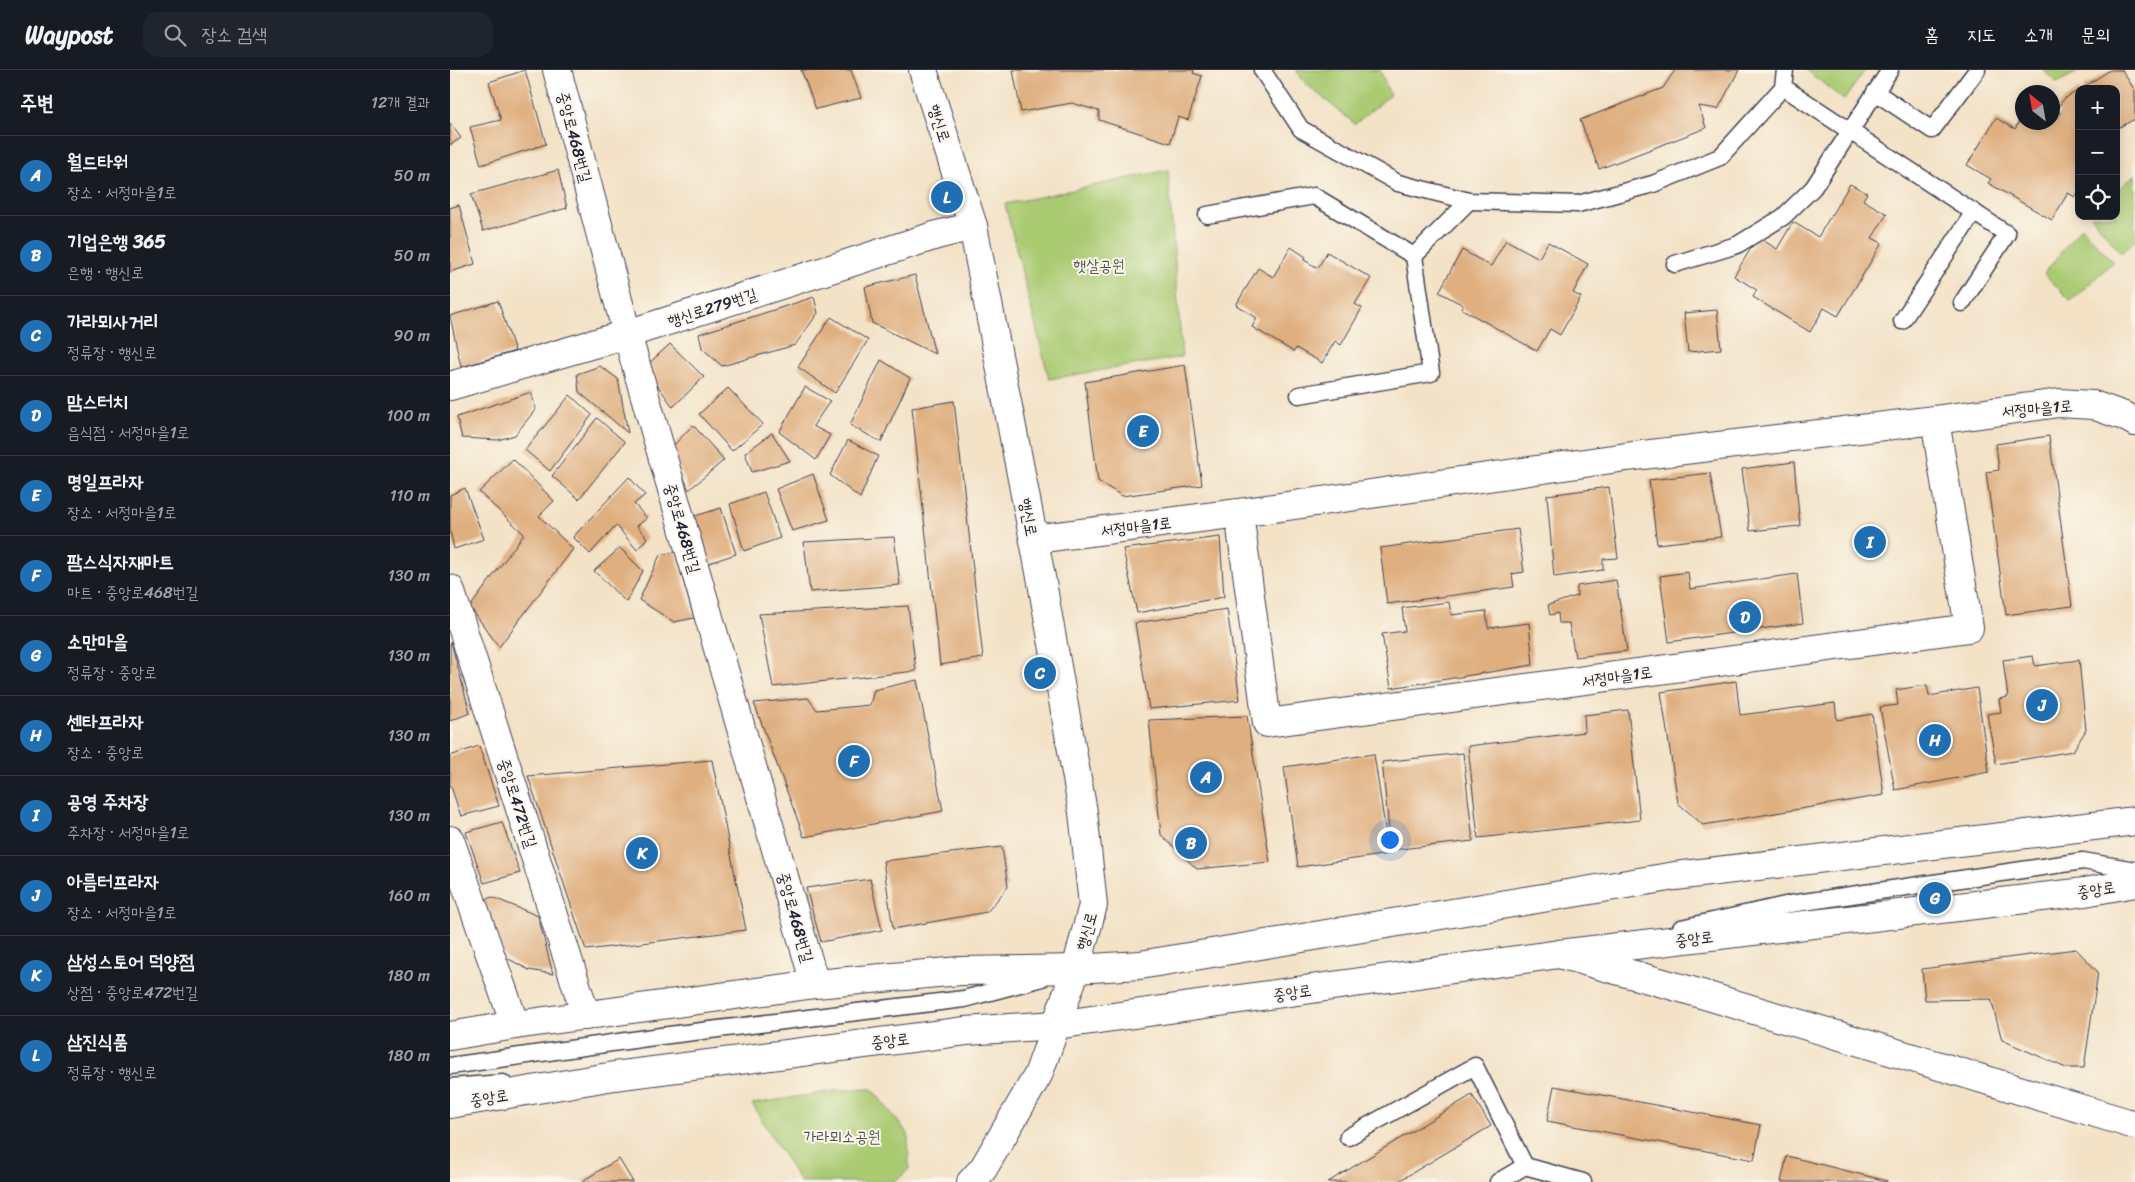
<!DOCTYPE html>
<html lang="ko">
<meta charset="utf-8">
<style>
:root{--surface:#171b24;--page:#20242c;--text:#f1f3f6;--muted:#9ea1a6;--line:#363941;--accent:#1f6fb2}
body{margin:0;font-family:Sriracha,"Poor Story",sans-serif;background:var(--page);color:var(--text)}
.controls{position:absolute;right:15px;top:15px;display:grid;overflow:hidden;border-radius:10px;box-shadow:0 2px 12px #0003}
.controls button{width:45px;height:45px;display:grid;place-items:center;padding:0;border:0;border-bottom:1px solid var(--line);background:var(--surface);color:var(--text);font:25px sans-serif}
.compass{position:absolute;left:1565px;top:15px;width:45px;height:45px;border-radius:50%;background:var(--surface);box-shadow:0 2px 12px #0003;rotate:329deg}
.you{position:absolute;left:939px;top:769px;width:18px;height:18px;margin:-12px;border:4px solid #fff;border-radius:50%;background:#1a73e8;box-shadow:0 0 0 8px #1a73e833}
.badge{display:grid;place-items:center;width:32px;height:32px;border-radius:50%;background:var(--accent);color:#fff;font-size:16px;font-weight:700}
.pin{position:absolute;translate:-50% -50%;border:2px solid #fff;box-shadow:0 1px 5px #0006}
.list{margin:0;padding:0;list-style:none}
h2{display:flex;justify-content:space-between;align-items:center;height:65px;margin:0;padding:0 20px;font-size:21px}
h2 small{font-size:16px;font-weight:400;color:var(--muted)}
.list li{display:grid;grid-template-columns:32px 1fr auto;gap:15px;align-items:center;box-sizing:border-box;height:80px;padding:0 20px;border-top:1px solid var(--line)}
.list b{display:block;font-size:19px;white-space:nowrap}
.list p{margin:0;font-size:16px;white-space:nowrap;color:var(--muted)}
.list em{font-size:16px;font-style:normal;color:var(--muted)}
.icon{flex:none;width:28px;height:28px;fill:none;stroke:currentColor;stroke-width:2;stroke-linecap:round;stroke-linejoin:round}
.map{position:relative;flex:none;width:1685px;height:1112px;overflow:hidden}
header{display:flex;align-items:center;gap:30px;box-sizing:border-box;height:70px;padding:0 25px;background:var(--surface);border-bottom:1px solid var(--line)}
header strong{font-size:24px}
nav{display:flex;gap:28px;margin-inline-start:auto;font-size:18px}
.search{width:350px;height:45px;background:var(--page);display:flex;align-items:center;gap:12px;box-sizing:border-box;padding:0 18px;border-radius:15px;color:var(--muted);font-size:19px}
main{display:flex}
aside{flex:1;background:var(--surface)}
.map>svg:first-child{display:block}
</style>
<header>
<strong>Waypost</strong>
<div class="search"><svg class="icon" aria-label="search" viewBox="0 0 24 24"><circle cx="10" cy="10" r="6"/><path d="M15 15l6 6"/></svg>장소 검색</div>
<nav><a>홈</a><a>지도</a><a>소개</a><a>문의</a></nav>
</header>
<main>
<aside>
<h2>주변<small>12개 결과</small></h2>
<ul class="list">
<li><span class="badge">A</span><div><b>월드타워</b><p>장소 · 서정마을1로</p></div><em>50 m</em></li>
<li><span class="badge">B</span><div><b>기업은행 365</b><p>은행 · 행신로</p></div><em>50 m</em></li>
<li><span class="badge">C</span><div><b>가라뫼사거리</b><p>정류장 · 행신로</p></div><em>90 m</em></li>
<li><span class="badge">D</span><div><b>맘스터치</b><p>음식점 · 서정마을1로</p></div><em>100 m</em></li>
<li><span class="badge">E</span><div><b>명일프라자</b><p>장소 · 서정마을1로</p></div><em>110 m</em></li>
<li><span class="badge">F</span><div><b>팜스식자재마트</b><p>마트 · 중앙로468번길</p></div><em>130 m</em></li>
<li><span class="badge">G</span><div><b>소만마을</b><p>정류장 · 중앙로</p></div><em>130 m</em></li>
<li><span class="badge">H</span><div><b>센타프라자</b><p>장소 · 중앙로</p></div><em>130 m</em></li>
<li><span class="badge">I</span><div><b>공영 주차장</b><p>주차장 · 서정마을1로</p></div><em>130 m</em></li>
<li><span class="badge">J</span><div><b>아름터프라자</b><p>장소 · 서정마을1로</p></div><em>160 m</em></li>
<li><span class="badge">K</span><div><b>삼성스토어 덕양점</b><p>상점 · 중앙로472번길</p></div><em>180 m</em></li>
<li><span class="badge">L</span><div><b>삼진식품</b><p>정류장 · 행신로</p></div><em>180 m</em></li>
</ul>
</aside>
<div class="map">
<svg width="1685" height="1112" viewBox="0 0 1685 1112">
<rect width="100%" height="100%" fill="#fbf7ec"/>
<filter id="ink" filterUnits="userSpaceOnUse"><feTurbulence type="fractalNoise" baseFrequency=".02" numOctaves="2"/><feDisplacementMap in="SourceGraphic" scale="10" xChannelSelector="R" yChannelSelector="G"/><feConvolveMatrix kernelMatrix="1 2 1 2 8 2 1 2 1" color-interpolation-filters="sRGB"/></filter>
<filter id="wash" filterUnits="userSpaceOnUse"><feTurbulence type="fractalNoise" baseFrequency=".0096" numOctaves="4" result="noise"/><feDisplacementMap in="SourceGraphic" scale="20" xChannelSelector="R" yChannelSelector="G"/><feGaussianBlur stdDeviation="1.12" result="paint"/><feColorMatrix in="noise" values="0 0 0 0 0 0 0 0 0 0 0 0 0 0 0 0 0 1.4 0 .05"/><feComposite in="paint" operator="in"/></filter>
<g filter="url(#wash)">
<rect width="100%" height="100%" fill="#f3e2c6"/>
<g fill="#abcb73" stroke="#667657">
<path d="M846 0H930L940 25 905 54 855 13Z"/>
<path d="M1356 0H1415L1394 30Z"/>
<path d="M1593 0H1631L1607 13Z"/>
<path d="M718 100 732 287 599 309 555 134Z"/>
<path d="M1685 104V170L1671 183 1641 146H1666V122Z"/>
<path d="M1631 157 1663 192 1621 231 1594 204Z"/>
<path d="M422 1019 458 1064 459 1099 445 1112H350L302 1034 390 1020Z"/>
</g>
<g id="blocks">
<g fill="#dfaf7f">
<path d="M75 0 96 74 31 95 20 57 51 50 39 12Z"/>
<path d="M351 0H401L411 28 366 39Z"/>
<path d="M563 0H744L743 3 752 6 738 50 728 47 720 73 649 50V41L622 33 571 42Z"/>
<path d="M1225 0H1289L1268 39 1249 36 1256 58 1149 99 1130 50 1213 18Z"/>
<path d="M1660 0H1672L1685 21V49L1666 59V19H1631Z"/>
<path d="M1629 20V121L1625 127 1618 123 1602 150 1538 113 1541 109 1517 95 1546 48 1565 59 1572 46V52H1602V46L1607 49 1610 43 1607 38 1614 29Z"/>
<path d="M0 53 11 68 0 75Z"/>
<path d="M108 100 117 138 33 161 21 124Z"/>
<path d="M1400 114 1417 123 1413 130 1437 144 1422 168 1432 173 1388 246 1374 238 1360 262 1303 227 1307 220 1284 206 1308 167 1327 179 1343 152 1368 167Z"/>
<path d="M9 135 25 194 0 202V138Z"/>
<path d="M1056 170 1089 188 1098 172 1138 194 1123 223 1131 227 1110 265 1100 259 1087 281 1012 239 1013 235 989 222 1012 180 1041 196Z"/>
<path d="M841 177 856 187 854 190 868 198 877 182 921 208 905 234 912 238 891 275 885 271 872 293 846 278 844 282 802 257 807 248 786 235 808 198 823 207Z"/>
<path d="M465 205 485 284 422 253 415 217Z"/>
<path d="M364 227 368 243 345 275 272 296 252 278 249 264Z"/>
<path d="M48 231 65 281 11 297 0 246Z"/>
<path d="M1267 240 1271 279 1238 282 1234 243Z"/>
<path d="M381 247 418 270 385 323 348 297Z"/>
<path d="M220 274 254 307 223 337 195 297Z"/>
<path d="M431 290 460 308 431 372 400 355Z"/>
<path d="M735 295 752 415 672 426 648 411 635 312Z"/>
<path d="M150 296 168 309 178 363 129 322 127 304Z"/>
<path d="M355 317 380 331 363 356 380 365 366 390 329 362Z"/>
<path d="M278 318 313 354 282 381 249 344Z"/>
<path d="M81 322 86 339 65 365 48 370 12 368 7 347Z"/>
<path d="M120 325 142 345 100 401 75 380Z"/>
<path d="M504 331 533 588 490 595 462 338Z"/>
<path d="M147 348 175 372 129 429 102 406Z"/>
<path d="M243 355 274 390 239 420 221 378Z"/>
<path d="M322 363 340 391 302 402 295 383Z"/>
<path d="M1599 366 1622 536 1556 545 1536 402 1549 400 1546 374Z"/>
<path d="M398 370 428 386 410 428 380 405Z"/>
<path d="M63 389 104 431 89 446 123 479 49 577 20 537 74 464 29 422Z"/>
<path d="M1344 392 1350 456 1300 461 1292 399Z"/>
<path d="M1260 403 1271 467 1207 474 1199 410Z"/>
<path d="M363 404 379 450 342 461 326 419Z"/>
<path d="M179 407 195 425 184 434 197 448 187 456 197 468 187 480 166 455 140 484 123 467Z"/>
<path d="M1159 417 1168 488 1153 489V500L1104 507 1097 425Z"/>
<path d="M15 418 34 469 4 479 0 460V425Z"/>
<path d="M314 422 330 468 294 481 280 434Z"/>
<path d="M271 438 286 484 256 494 242 447Z"/>
<path d="M1068 459 1074 502 1062 504 1064 517 937 534 930 478Z"/>
<path d="M444 467 450 515 360 522 354 472Z"/>
<path d="M770 467 774 527 687 543 673 479Z"/>
<path d="M170 478 193 501 176 532 144 501Z"/>
<path d="M225 482 244 548 224 552 189 530 210 485Z"/>
<path d="M1238 502 1240 519 1347 504 1353 553 1219 572 1210 506Z"/>
<path d="M1166 510 1177 581 1125 587 1119 553H1109L1108 543 1100 545 1098 535 1127 526V516Z"/>
<path d="M999 532 1001 545 1036 541 1038 558 1079 553 1083 595 941 618 932 564 955 561 952 538Z"/>
<path d="M458 536 466 601 323 617 309 544Z"/>
<path d="M777 539 790 630 699 639 685 553Z"/>
<path d="M1 572 20 643 0 651V573Z"/>
<path d="M1583 586 1585 596 1629 590 1636 660 1623 681 1546 694 1537 644 1551 642 1549 629 1558 627 1553 590Z"/>
<path d="M467 610 493 741 354 767 304 633 358 628 367 640 420 635 424 620Z"/>
<path d="M1286 611 1290 645 1385 633 1387 650 1422 644 1434 725 1253 755 1228 733 1211 622Z"/>
<path d="M1477 615 1479 626 1527 618 1539 702 1445 720 1430 637 1448 635 1446 620Z"/>
<path d="M1178 640 1190 750 1028 768 1018 676 1135 662 1134 645Z"/>
<path d="M797 646 820 792 747 799 711 765 699 650Z"/>
<path d="M29 676 49 736 11 746 0 714V686Z"/>
<path d="M1013 683 1023 771 941 780 932 692Z"/>
<path d="M924 684 939 784 848 797 834 697Z"/>
<path d="M262 690 296 860 136 880 78 706Z"/>
<path d="M52 752 70 803 34 813 16 762Z"/>
<path d="M552 777 558 817 537 842 443 859 433 791Z"/>
<path d="M420 809 432 860 371 872 356 818Z"/>
<path d="M42 827 88 846 103 904 79 900 55 887 31 831Z"/>
<path d="M1626 879 1648 902 1634 998H1616L1552 970 1541 929 1475 930 1472 899Z"/>
<path d="M1104 1016 1311 1055 1304 1090 1097 1051Z"/>
<path d="M1022 1025 1041 1056 947 1112H878Z"/>
<path d="M1337 1086 1437 1111V1112H1331Z"/>
<path d="M169 1089 183 1112H131L155 1097Z"/>
</g>
</g>
</g>
<g filter="url(#ink)">
<use href="#blocks" fill-opacity="0" stroke="#413f50" stroke-width="1"/>
<g fill="none" stroke-linecap="round" stroke-linejoin="round">
<defs>
<g id="service">
<path d="M812 0 851 59 948 113 1019 131 1128 134 1203 114 1270 87 1333 17 1335 0"/>
<path d="M1333 17 1557 164 1512 233"/>
<path d="M1425 22 1482 60 1527 0"/>
<path d="M757 145 864 126 964 186 981 303 849 325"/>
<path d="M964 186 1019 131"/>
<path d="M1225 194 1287 175 1333 147 1363 118 1440 0"/>
<path d="M1452 251 1524 142"/>
<path d="M1231 858 1340 834 1633 791 1685 800"/>
<path d="M0 996 211 966 514 929 592 908"/>
<path d="M0 1017 53 1013"/>
<path d="M898 1067 1025 996 1075 1096"/>
<path d="M1048 1112 1075 1096 1133 1112"/>
</g>
<g id="minor">
<path d="M107 0 177 264 365 914"/>
<path d="M0 316 177 264 487 165 523 156"/>
<path d="M789 443 817 653 1519 558 1485 350"/>
<path d="M0 519 136 946"/>
<path d="M0 770 65 955"/>
</g>
<g id="tertiary">
<path d="M584 469 789 443 1176 387 1485 350 1609 333 1643 335 1674 346 1685 352"/>
<path d="M1109 884 1238 920 1685 1055"/>
</g>
<path id="secondary" d="M473 0 523 156 591 507 633 742 643 835 626 899 588 1005 533 1099 521 1112"/>
<g id="primary">
<path d="M0 966 65 955 365 914 510 901 626 899 690 895 1225 806 1685 751"/>
<path d="M0 1034 164 1006 516 961 606 955 1109 884 1635 822 1685 813"/>
</g>
</defs>
<use href="#service" stroke="#413f50" stroke-width="19"/>
<use href="#minor" stroke="#413f50" stroke-width="30"/>
<use href="#tertiary" stroke="#413f50" stroke-width="30"/>
<use href="#secondary" stroke="#413f50" stroke-width="30"/>
<use href="#primary" stroke="#413f50" stroke-width="30"/>
<use href="#service" stroke="#fff" stroke-width="16"/>
<use href="#minor" stroke="#fff" stroke-width="28"/>
<use href="#tertiary" stroke="#fff" stroke-width="28"/>
<use href="#secondary" stroke="#fff" stroke-width="28"/>
<use href="#primary" stroke="#fff" stroke-width="28"/>
</g>
</g>
<g text-anchor="middle" stroke-width="4" stroke-linejoin="round" paint-order="stroke">
<g font-size="16" fill="#22223b" stroke="#fbf7ec">
<text transform="translate(490 53) rotate(72)" y="6">행신로</text>
<text transform="translate(125 67) rotate(75)" y="6">중앙로468번길</text>
<text transform="translate(262 237) rotate(-18)" y="6">행신로279번길</text>
<text transform="translate(1587 338) rotate(-5)" y="6">서정마을1로</text>
<text transform="translate(579 447) rotate(79)" y="6">행신로</text>
<text transform="translate(686 456) rotate(-7)" y="6">서정마을1로</text>
<text transform="translate(233 458) rotate(74)" y="6">중앙로468번길</text>
<text transform="translate(1167 606) rotate(-8)" y="6">서정마을1로</text>
<text transform="translate(68 733) rotate(72)" y="6">중앙로472번길</text>
<text transform="translate(1646 819) rotate(-9)" y="6">중앙로</text>
<text transform="translate(346 847) rotate(74)" y="6">중앙로468번길</text>
<text transform="translate(636 861) rotate(-75)" y="6">행신로</text>
<text transform="translate(1244 868) rotate(-7)" y="6">중앙로</text>
<text transform="translate(842 922) rotate(-8)" y="6">중앙로</text>
<text transform="translate(440 970) rotate(-7)" y="6">중앙로</text>
<text transform="translate(39 1027) rotate(-9)" y="6">중앙로</text>
</g>
<g font-size="16" fill="#4b554c" stroke="#fbf7ec">
<text x="649" y="201">햇살공원</text>
<text x="392" y="1072">가라뫼소공원</text>
</g>
</g>
</svg>
<div class="controls">
<button>+</button>
<button>−</button>
<button><svg class="icon" aria-label="locate" viewBox="0 0 24 24"><circle cx="12" cy="12" r="6"/><path d="M12 2v4M12 18v4M2 12h4M18 12h4"/></svg></button>
</div>
<svg class="compass" viewBox="-18 -18 36 36"><path d="M0-13l5 13h-10z" fill="#e53935"/><path d="M0 13l5-13h-10z" fill="#9ea1a6"/></svg>
<div class="you"></div>
<div class="pin badge" style="left:756px;top:707px">A</div>
<div class="pin badge" style="left:741px;top:773px">B</div>
<div class="pin badge" style="left:590px;top:603px">C</div>
<div class="pin badge" style="left:1295px;top:547px">D</div>
<div class="pin badge" style="left:693px;top:361px">E</div>
<div class="pin badge" style="left:404px;top:691px">F</div>
<div class="pin badge" style="left:1485px;top:828px">G</div>
<div class="pin badge" style="left:1485px;top:670px">H</div>
<div class="pin badge" style="left:1420px;top:472px">I</div>
<div class="pin badge" style="left:1592px;top:635px">J</div>
<div class="pin badge" style="left:192px;top:783px">K</div>
<div class="pin badge" style="left:497px;top:127px">L</div>
</div>
</main>
